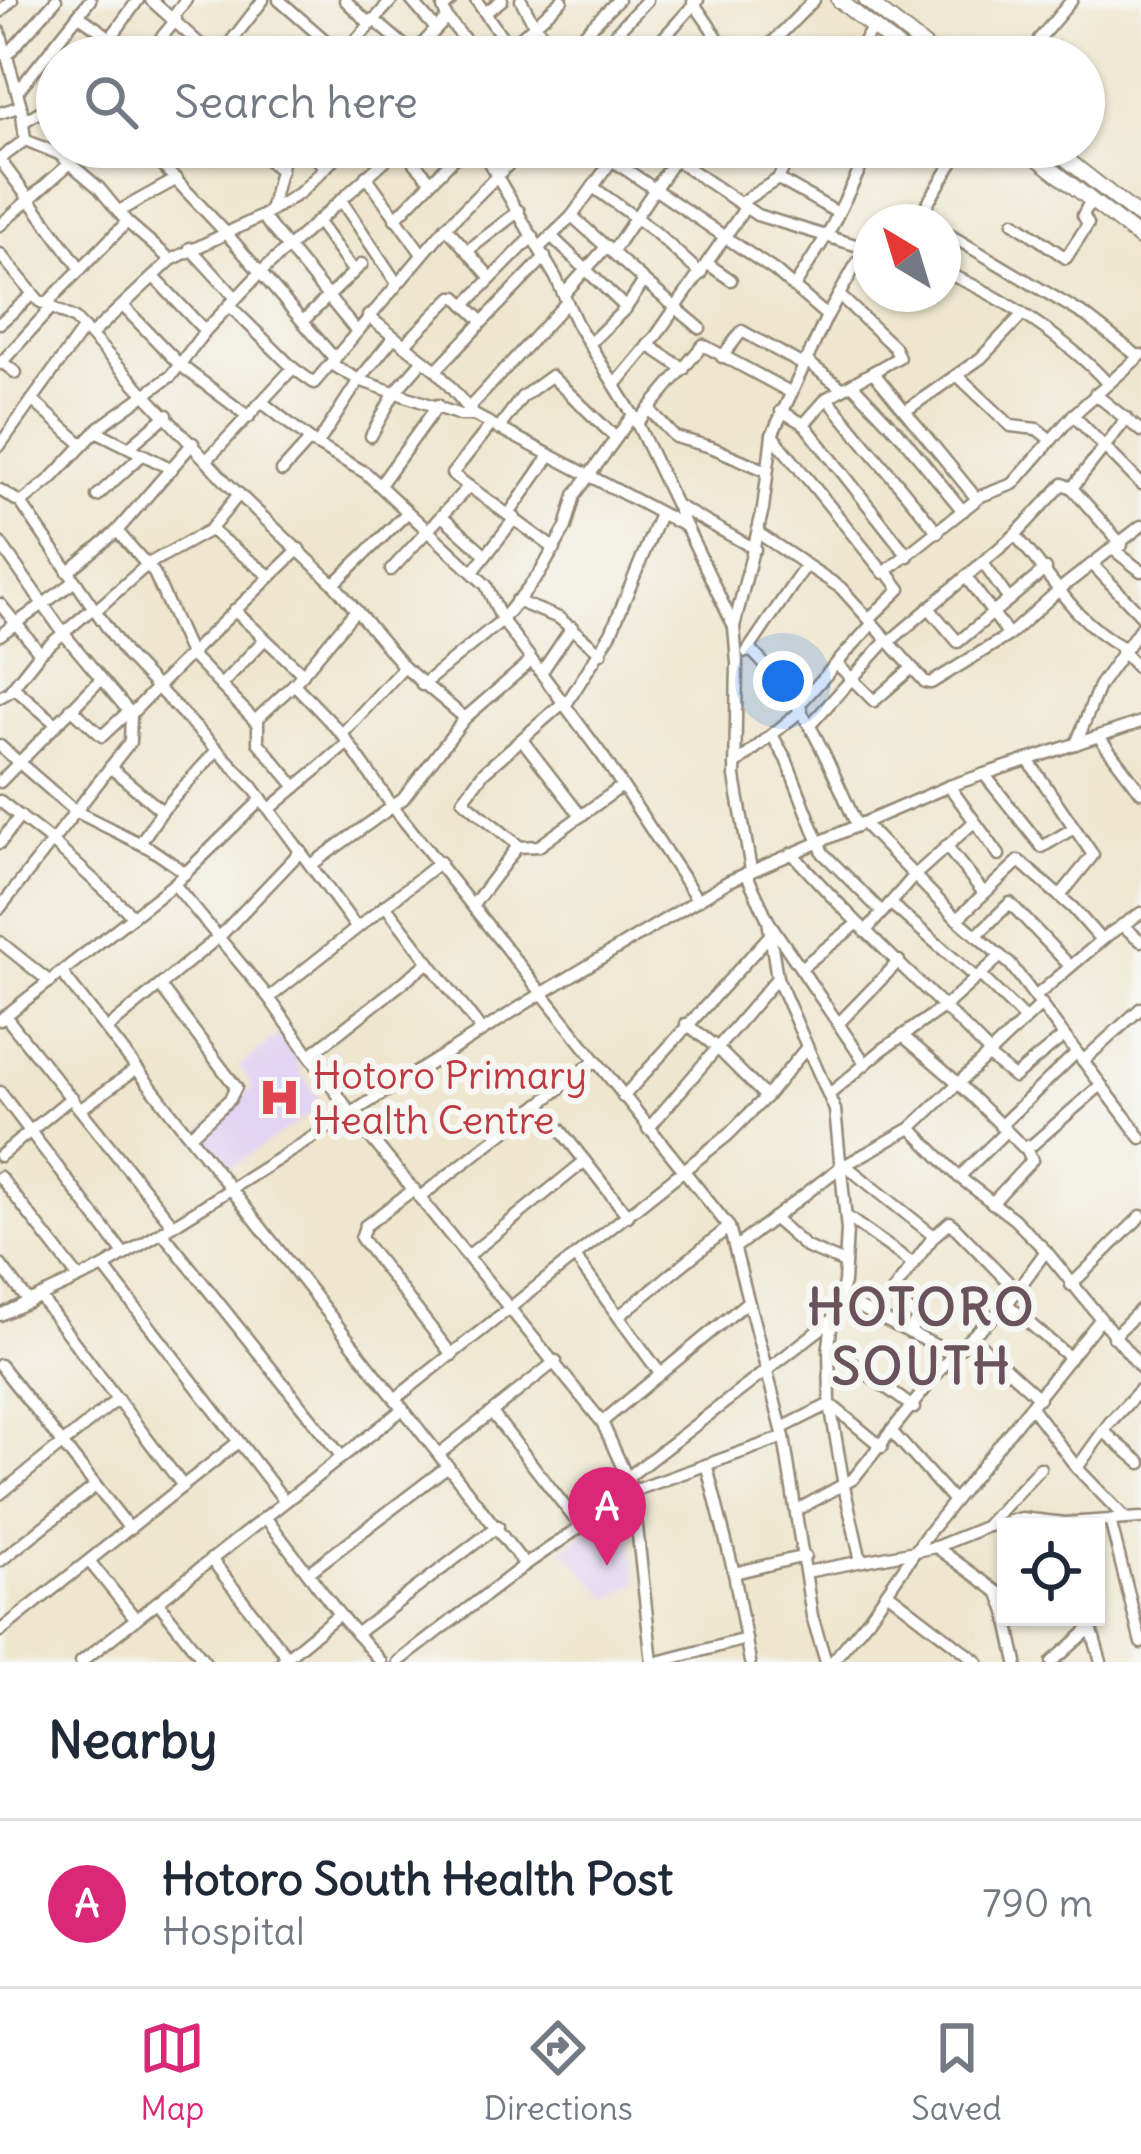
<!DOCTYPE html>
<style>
:root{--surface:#fff;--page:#f6f6f7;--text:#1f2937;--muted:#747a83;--line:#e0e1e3;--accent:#db2777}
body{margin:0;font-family:Delius,sans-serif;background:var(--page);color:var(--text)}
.controls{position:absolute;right:36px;bottom:36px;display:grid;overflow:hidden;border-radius:0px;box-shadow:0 3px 9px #0004}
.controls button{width:108px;height:108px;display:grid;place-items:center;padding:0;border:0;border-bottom:3px solid var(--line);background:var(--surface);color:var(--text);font:60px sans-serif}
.compass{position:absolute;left:853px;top:204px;width:108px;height:108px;border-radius:50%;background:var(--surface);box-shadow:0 3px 9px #0004;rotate:322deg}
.you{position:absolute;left:783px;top:681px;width:42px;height:42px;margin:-30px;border:9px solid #fff;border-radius:50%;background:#1a73e8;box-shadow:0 0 0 18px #1a73e833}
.badge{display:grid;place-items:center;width:78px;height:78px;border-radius:50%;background:var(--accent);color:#fff;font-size:39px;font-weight:700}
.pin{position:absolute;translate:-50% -99px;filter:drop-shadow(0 3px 6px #0008)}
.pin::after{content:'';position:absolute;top:63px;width:42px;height:36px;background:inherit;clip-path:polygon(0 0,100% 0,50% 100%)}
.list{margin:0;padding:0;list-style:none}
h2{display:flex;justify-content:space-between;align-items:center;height:156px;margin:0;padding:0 48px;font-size:51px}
h2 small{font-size:39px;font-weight:400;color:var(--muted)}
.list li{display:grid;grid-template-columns:78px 1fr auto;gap:36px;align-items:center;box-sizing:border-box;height:168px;padding:0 48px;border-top:3px solid var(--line)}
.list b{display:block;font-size:45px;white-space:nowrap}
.list p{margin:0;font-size:39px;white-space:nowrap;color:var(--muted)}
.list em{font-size:39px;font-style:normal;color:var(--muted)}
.icon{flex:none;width:66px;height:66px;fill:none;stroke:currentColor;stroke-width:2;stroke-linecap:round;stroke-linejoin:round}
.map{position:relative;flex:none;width:1141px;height:1662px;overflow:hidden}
.search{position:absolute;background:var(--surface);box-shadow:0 3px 9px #0004;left:36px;right:36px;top:36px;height:132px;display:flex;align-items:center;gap:30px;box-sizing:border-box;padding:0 42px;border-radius:66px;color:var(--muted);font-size:45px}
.sheet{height:324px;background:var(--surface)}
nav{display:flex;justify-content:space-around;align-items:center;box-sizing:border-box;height:168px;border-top:3px solid var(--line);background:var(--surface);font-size:33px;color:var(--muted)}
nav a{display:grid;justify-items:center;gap:6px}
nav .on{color:var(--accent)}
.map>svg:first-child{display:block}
</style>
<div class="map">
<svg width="1141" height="1662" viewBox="0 0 1141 1662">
<rect width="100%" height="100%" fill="#f6f6f2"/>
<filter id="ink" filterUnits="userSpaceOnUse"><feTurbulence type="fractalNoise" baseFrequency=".00833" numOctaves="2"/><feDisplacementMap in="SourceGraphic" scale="24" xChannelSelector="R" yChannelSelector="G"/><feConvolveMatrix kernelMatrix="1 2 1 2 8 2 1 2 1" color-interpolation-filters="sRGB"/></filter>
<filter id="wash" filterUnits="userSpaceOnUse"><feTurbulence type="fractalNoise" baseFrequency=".004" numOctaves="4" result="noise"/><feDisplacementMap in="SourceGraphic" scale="48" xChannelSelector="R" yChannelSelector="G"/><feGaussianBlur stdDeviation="2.7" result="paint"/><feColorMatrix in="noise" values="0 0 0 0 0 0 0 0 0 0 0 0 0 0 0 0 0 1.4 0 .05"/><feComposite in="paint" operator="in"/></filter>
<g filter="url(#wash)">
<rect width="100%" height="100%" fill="#eee6ce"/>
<g fill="#e2d4f3">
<path d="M280 1034 301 1061 296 1065 323 1106 228 1169 200 1131 253 1088 240 1066Z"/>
<path d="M621 1505 633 1545 638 1583 610 1599 563 1549Z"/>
</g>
</g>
<g filter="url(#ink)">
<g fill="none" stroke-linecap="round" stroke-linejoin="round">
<defs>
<g id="minor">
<path d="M151 0 214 57"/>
<path d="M279 0 342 55"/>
<path d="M345 0 369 23"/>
<path d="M411 0 436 29"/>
<path d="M476 0 509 47"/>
<path d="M521 0 534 24 561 57"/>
<path d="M693 2 726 50"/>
<path d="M0 12 12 0"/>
<path d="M486 12 502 0"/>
<path d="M78 15 138 57"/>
<path d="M173 17 186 0"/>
<path d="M447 18 479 57"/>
<path d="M373 19 413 53"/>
<path d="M0 32 21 106 25 140"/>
<path d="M8 54 56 0"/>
<path d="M97 57 138 0"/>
<path d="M145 57 176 20"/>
<path d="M219 57 263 0"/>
<path d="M268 57 274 54 281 57"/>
<path d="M341 57 392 0"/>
<path d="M410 57 447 18 443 8 452 0"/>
<path d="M452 57 467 42"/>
<path d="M499 57 562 0"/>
<path d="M561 57 618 0"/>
<path d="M593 57 647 0"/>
<path d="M646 57 698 0"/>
<path d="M758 57 814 0"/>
<path d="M854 57 873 27"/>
<path d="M1031 57 1039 39 1072 0"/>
<path d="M17 92 90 0"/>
<path d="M45 111 57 128"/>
<path d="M0 113 21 106"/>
<path d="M23 122 57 101"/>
<path d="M145 147 226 233 335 359"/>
<path d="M253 147 281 171"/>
<path d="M303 147 326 167"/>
<path d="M400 147 431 181"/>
<path d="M480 147 556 278 577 324 633 415 734 627"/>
<path d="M657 147 757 215 862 247"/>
<path d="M0 159 25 140 59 154 84 147"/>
<path d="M0 160 81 269"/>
<path d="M166 168 188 147"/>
<path d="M366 176 422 254"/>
<path d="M778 179 838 213"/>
<path d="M593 187 655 232 701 274"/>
<path d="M341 200 396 282"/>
<path d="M740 203 778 179 794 147"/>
<path d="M119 211 177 179"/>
<path d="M270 211 286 147"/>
<path d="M262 216 357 332"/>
<path d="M572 216 644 281"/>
<path d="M395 219 465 147"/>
<path d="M317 221 354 272"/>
<path d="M127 222 171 260"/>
<path d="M916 222 962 147"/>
<path d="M1014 222 1066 258 1088 224 1083 215 1091 200"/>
<path d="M0 225 68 165"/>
<path d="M446 227 490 277"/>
<path d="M943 231 1086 316 1139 357"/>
<path d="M551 236 626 308"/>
<path d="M540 247 572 216 612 160 775 271 827 316"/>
<path d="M190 248 236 298"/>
<path d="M467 251 519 211"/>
<path d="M613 251 683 147"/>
<path d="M0 254 39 301 75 319 228 484 334 584 404 667 465 718"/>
<path d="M708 264 731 280"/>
<path d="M943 272C996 292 1070 341 1108 384"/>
<path d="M154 277 205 331"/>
<path d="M794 287 829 232 871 147"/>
<path d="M564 294 607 246"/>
<path d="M46 304 127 222 99 188 59 154"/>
<path d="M229 305 293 368 314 383 446 227 526 147"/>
<path d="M465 305 533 236"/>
<path d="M123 306 180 365 249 417"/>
<path d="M368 316 436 370 474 415"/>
<path d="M303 321 362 264"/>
<path d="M0 323 32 295"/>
<path d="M91 335 171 260 262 216 301 192 346 147"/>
<path d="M590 343 626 308 644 281 700 328"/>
<path d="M404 345 452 297H457L481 320"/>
<path d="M648 345 684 369"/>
<path d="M722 357 742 331 803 365"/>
<path d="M805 360 843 389"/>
<path d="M2 362 16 373"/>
<path d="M0 364 52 307"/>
<path d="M331 364 359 380 460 415H474L683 525"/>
<path d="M436 370 545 257"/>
<path d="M873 372 977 499"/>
<path d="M958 376 1011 426 1037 429 1051 440"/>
<path d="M616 384 656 336 745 208"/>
<path d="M852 384 904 439 963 511"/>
<path d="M1095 394 1141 431"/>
<path d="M827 398 938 532"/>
<path d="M32 400 83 445"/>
<path d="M263 403 317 445 366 473 486 585 502 620 604 758 697 899"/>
<path d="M469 408 567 302"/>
<path d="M650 410 675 437 711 447 767 471"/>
<path d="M781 411 804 424 827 398 899 357 894 347 839 295"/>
<path d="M905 411 981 358 1021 316"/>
<path d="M1073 415 1141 484"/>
<path d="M637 423 703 345 790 392"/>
<path d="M804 424 908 556"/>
<path d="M491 425 452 474 555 549"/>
<path d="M498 429 522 397 551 376 616 438"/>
<path d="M96 431 172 469"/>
<path d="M772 435 884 573 981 496 1013 484 1073 415 1141 355"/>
<path d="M371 436 395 392 423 360"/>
<path d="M0 445 84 328"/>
<path d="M317 445 359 380 394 337"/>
<path d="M129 447 167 415"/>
<path d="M207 460 293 368"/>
<path d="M282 471 310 440"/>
<path d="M380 485 438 405"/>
<path d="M1072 488 1122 545"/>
<path d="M0 490 21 503 127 656 252 786 356 927"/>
<path d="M97 496 142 455"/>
<path d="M21 503 51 479 101 426 171 376 205 331 261 272 400 147"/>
<path d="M676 505 755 549"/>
<path d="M509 514 549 457"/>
<path d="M442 516 486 555"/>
<path d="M210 530 270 576"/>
<path d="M758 533 841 588 925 682 931 683 1009 635 1060 589 1141 526"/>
<path d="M1015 535C1054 578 1071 619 1124 648"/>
<path d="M0 543 64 634 131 714"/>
<path d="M1114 550 1141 571"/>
<path d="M983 563 1009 600"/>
<path d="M1094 566 1141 615"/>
<path d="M391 570 468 487"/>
<path d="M68 572 117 531"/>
<path d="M473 572 515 518"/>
<path d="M966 577 1009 635"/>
<path d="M334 584 407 513"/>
<path d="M516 601 559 618 601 653"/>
<path d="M0 604 40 653"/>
<path d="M929 608 958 642 1046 569"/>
<path d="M234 610 303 674"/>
<path d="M95 611 148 564 210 530 239 494"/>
<path d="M870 618 900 589 887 572"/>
<path d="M0 635 74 582"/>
<path d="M889 642 1015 535 1063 484 1072 488 1127 418"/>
<path d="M750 649C808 707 825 754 857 826"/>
<path d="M1121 650 1141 671"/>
<path d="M747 652 806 565"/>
<path d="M837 664 874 701 912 668"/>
<path d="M541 673 572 627"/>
<path d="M294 684 342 734 393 807 729 1227 784 1437 812 1616 826 1662"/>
<path d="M221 685 265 639"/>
<path d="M422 685 502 620 540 573 566 527 575 495 633 415"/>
<path d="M13 687 55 723"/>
<path d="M0 697 9 692 40 653 93 608"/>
<path d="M799 705 873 623"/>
<path d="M565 706 611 633 660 514"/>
<path d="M71 708 102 736 129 711"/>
<path d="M257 723 190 654 299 549"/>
<path d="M811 724 887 640"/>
<path d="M342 734 404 667"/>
<path d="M772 735 786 759 823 853 882 912"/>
<path d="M1099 737 1141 792"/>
<path d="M523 741 581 816"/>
<path d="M1076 744 1099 686 1141 627"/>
<path d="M0 746 75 811 151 849 186 873"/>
<path d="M1028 760 1093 855 1060 896"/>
<path d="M735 765 802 710"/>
<path d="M110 767 162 811"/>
<path d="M984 774 1042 847 1074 828"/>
<path d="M0 782 100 680"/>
<path d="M949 786 999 855"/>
<path d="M296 787 258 742V718L294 684 356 610"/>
<path d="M0 801 50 840 133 916"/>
<path d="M270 809 348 743"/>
<path d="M863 823 957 919 1011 965 1141 1138"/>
<path d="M0 843 20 816"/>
<path d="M140 843 162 811 217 750"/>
<path d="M519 846 463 800 484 772 563 703"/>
<path d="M946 846 984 893"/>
<path d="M792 853C854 924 924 985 990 1053"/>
<path d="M311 865 403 799 465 718 531 661"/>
<path d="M751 870 735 777 737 663 734 627 763 509 772 435 827 316 858 261 871 263"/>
<path d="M746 873 768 920 777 978 835 1110 847 1230 844 1283 832 1320 829 1346 830 1404 844 1486 861 1561"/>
<path d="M174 884 269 998 350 1112 602 1422 633 1491 652 1662"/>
<path d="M890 903 976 978"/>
<path d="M385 905 482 1031"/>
<path d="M473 905 517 847 539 846 622 786"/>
<path d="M0 908 130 742 131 714 190 654 154 573 117 531 193 443"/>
<path d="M957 919 1019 861 1073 908 1101 940"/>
<path d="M769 922 865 1063"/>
<path d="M1122 925 1141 941"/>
<path d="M865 932 915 875 974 822"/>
<path d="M977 935 1010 903 1070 966"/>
<path d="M0 942 50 982"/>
<path d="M802 967 857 924"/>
<path d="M62 973 525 1565"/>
<path d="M980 975 1025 1019"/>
<path d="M160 986 236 1087 230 1099 190 1136"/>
<path d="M1036 996 1109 934 1141 913"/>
<path d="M269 998 440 862"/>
<path d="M5 1016 173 1225"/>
<path d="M0 1020 174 884 262 799"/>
<path d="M686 1024 715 1046 766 1097"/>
<path d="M838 1024 899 961"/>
<path d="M107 1029 220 936 301 851"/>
<path d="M903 1036 958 1083 1023 1147 1032 1145 1101 1085"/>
<path d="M310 1055 429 962"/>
<path d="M987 1055 1014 1077 1064 1036"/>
<path d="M1083 1061 1141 1008"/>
<path d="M0 1092 124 1254"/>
<path d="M831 1093 882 1050 945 1006 1001 956"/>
<path d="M623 1097 770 935"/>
<path d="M540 1104 628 1216"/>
<path d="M81 1109 136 1069"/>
<path d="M1000 1126 1076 1053"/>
<path d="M911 1128 959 1177 1014 1219 1046 1251 1141 1368"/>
<path d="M648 1129 777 978"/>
<path d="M0 1156 72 1097"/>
<path d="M845 1165 934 1236"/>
<path d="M0 1177 79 1278"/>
<path d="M959 1177 1006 1131"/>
<path d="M414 1189 365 1226 361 1238 452 1355"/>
<path d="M420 1197 594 1062"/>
<path d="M992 1203 1032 1160 1026 1148"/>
<path d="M847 1217 912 1263"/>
<path d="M773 1218 806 1247 845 1263"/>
<path d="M162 1232 342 1457"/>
<path d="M736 1247 838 1169 911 1128 1042 1004"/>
<path d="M469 1255 585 1161"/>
<path d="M575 1257 659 1372"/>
<path d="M0 1264 29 1302"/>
<path d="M104 1267 284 1500"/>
<path d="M1071 1285 1141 1216"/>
<path d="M40 1297 183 1486"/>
<path d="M840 1298 953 1354"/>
<path d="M1007 1304 1070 1358"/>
<path d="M0 1315 104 1267 162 1232 541 994 729 881 949 786 1141 722"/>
<path d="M619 1316 729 1227"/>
<path d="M910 1332 917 1318 895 1297 894 1290 934 1236 950 1222 1017 1291"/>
<path d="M1113 1337 1141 1309"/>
<path d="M974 1339 1039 1398"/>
<path d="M829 1346 914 1408"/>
<path d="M0 1365 130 1529"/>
<path d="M395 1399 728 1135 766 1097 807 1047"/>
<path d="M1031 1407 1077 1468 1126 1519"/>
<path d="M492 1413 581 1527"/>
<path d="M602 1422 746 1303"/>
<path d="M782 1428 830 1404 882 1447"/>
<path d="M1103 1431 1141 1463"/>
<path d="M893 1433 954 1501"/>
<path d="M439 1454 556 1361"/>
<path d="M707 1467 734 1573 750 1662"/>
<path d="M1077 1468 1110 1422 1141 1389"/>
<path d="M628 1477 832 1320"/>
<path d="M0 1494 118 1399"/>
<path d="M797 1510 853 1479 953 1354 1007 1304 1046 1251"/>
<path d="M265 1517 339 1614 381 1662"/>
<path d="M1110 1520 1141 1643"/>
<path d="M987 1525 1040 1468"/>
<path d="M936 1547 999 1593 1006 1612"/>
<path d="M211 1559 287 1657"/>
<path d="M0 1561 94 1487"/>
<path d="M89 1561 136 1619"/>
<path d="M806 1572 936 1547 985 1527 1021 1518 1065 1523 1141 1518"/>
<path d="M308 1573 448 1466"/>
<path d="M734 1573 805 1556"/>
<path d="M887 1592 978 1662"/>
<path d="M158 1602 205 1662"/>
<path d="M1007 1617 1017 1662"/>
<path d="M1088 1617 1101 1662"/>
<path d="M0 1631 237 1443"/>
<path d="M356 1634 498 1526"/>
<path d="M81 1662 403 1409"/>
<path d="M281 1662 339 1614"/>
<path d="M398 1662 525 1565 633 1491 784 1437"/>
<path d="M658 1662 746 1639"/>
<path d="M832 1662 869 1618 925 1537 1099 1321"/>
<path d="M1052 1662 1091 1628"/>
</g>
<g id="major">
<path d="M839 0 910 57"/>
<path d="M866 0 938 57"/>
<path d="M1023 147 1141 239"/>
<path d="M1051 147 1141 218"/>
</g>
</defs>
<use href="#minor" stroke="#948876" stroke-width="15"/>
<use href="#major" stroke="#948876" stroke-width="18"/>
<use href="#minor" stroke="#fff" stroke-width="10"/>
<use href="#major" stroke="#fff" stroke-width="14"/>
</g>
</g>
<defs>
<symbol id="hospital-bare" viewBox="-9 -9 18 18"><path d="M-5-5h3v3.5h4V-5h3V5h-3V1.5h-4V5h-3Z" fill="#e0444e" stroke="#f6f6f2" stroke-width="2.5" paint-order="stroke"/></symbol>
</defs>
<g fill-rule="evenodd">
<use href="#hospital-bare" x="250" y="1068" width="59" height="59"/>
</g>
<g text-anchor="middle" stroke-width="12" stroke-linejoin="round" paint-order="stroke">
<g font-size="39" fill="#be3a42" stroke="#f6f6f2" text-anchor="start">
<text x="313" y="1089">Hotoro Primary<tspan x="313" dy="45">Health Centre</tspan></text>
</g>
<g font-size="51" font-weight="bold" letter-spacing="3" fill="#69525b" stroke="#f6f6f2">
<text x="922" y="1325">HOTORO<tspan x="922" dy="59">SOUTH</tspan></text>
</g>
</g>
</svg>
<div class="controls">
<button><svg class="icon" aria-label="locate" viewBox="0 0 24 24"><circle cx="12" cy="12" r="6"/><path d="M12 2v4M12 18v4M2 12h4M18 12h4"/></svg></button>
</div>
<svg class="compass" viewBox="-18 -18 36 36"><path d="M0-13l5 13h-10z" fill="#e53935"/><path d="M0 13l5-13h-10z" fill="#747a83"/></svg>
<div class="you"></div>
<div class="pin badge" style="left:607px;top:1566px">A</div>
<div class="search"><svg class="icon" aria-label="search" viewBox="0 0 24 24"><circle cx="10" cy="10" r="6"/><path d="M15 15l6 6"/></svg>Search here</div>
</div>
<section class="sheet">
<h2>Nearby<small></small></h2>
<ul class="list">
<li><span class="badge">A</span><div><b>Hotoro South Health Post</b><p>Hospital</p></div><em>790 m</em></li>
</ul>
</section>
<nav>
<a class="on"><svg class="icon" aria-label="map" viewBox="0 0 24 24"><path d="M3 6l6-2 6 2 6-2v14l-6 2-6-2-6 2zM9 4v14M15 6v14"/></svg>Map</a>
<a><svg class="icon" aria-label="directions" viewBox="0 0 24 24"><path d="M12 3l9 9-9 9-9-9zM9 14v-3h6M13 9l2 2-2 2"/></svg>Directions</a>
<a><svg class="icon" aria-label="saved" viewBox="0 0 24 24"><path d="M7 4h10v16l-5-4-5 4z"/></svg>Saved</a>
</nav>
